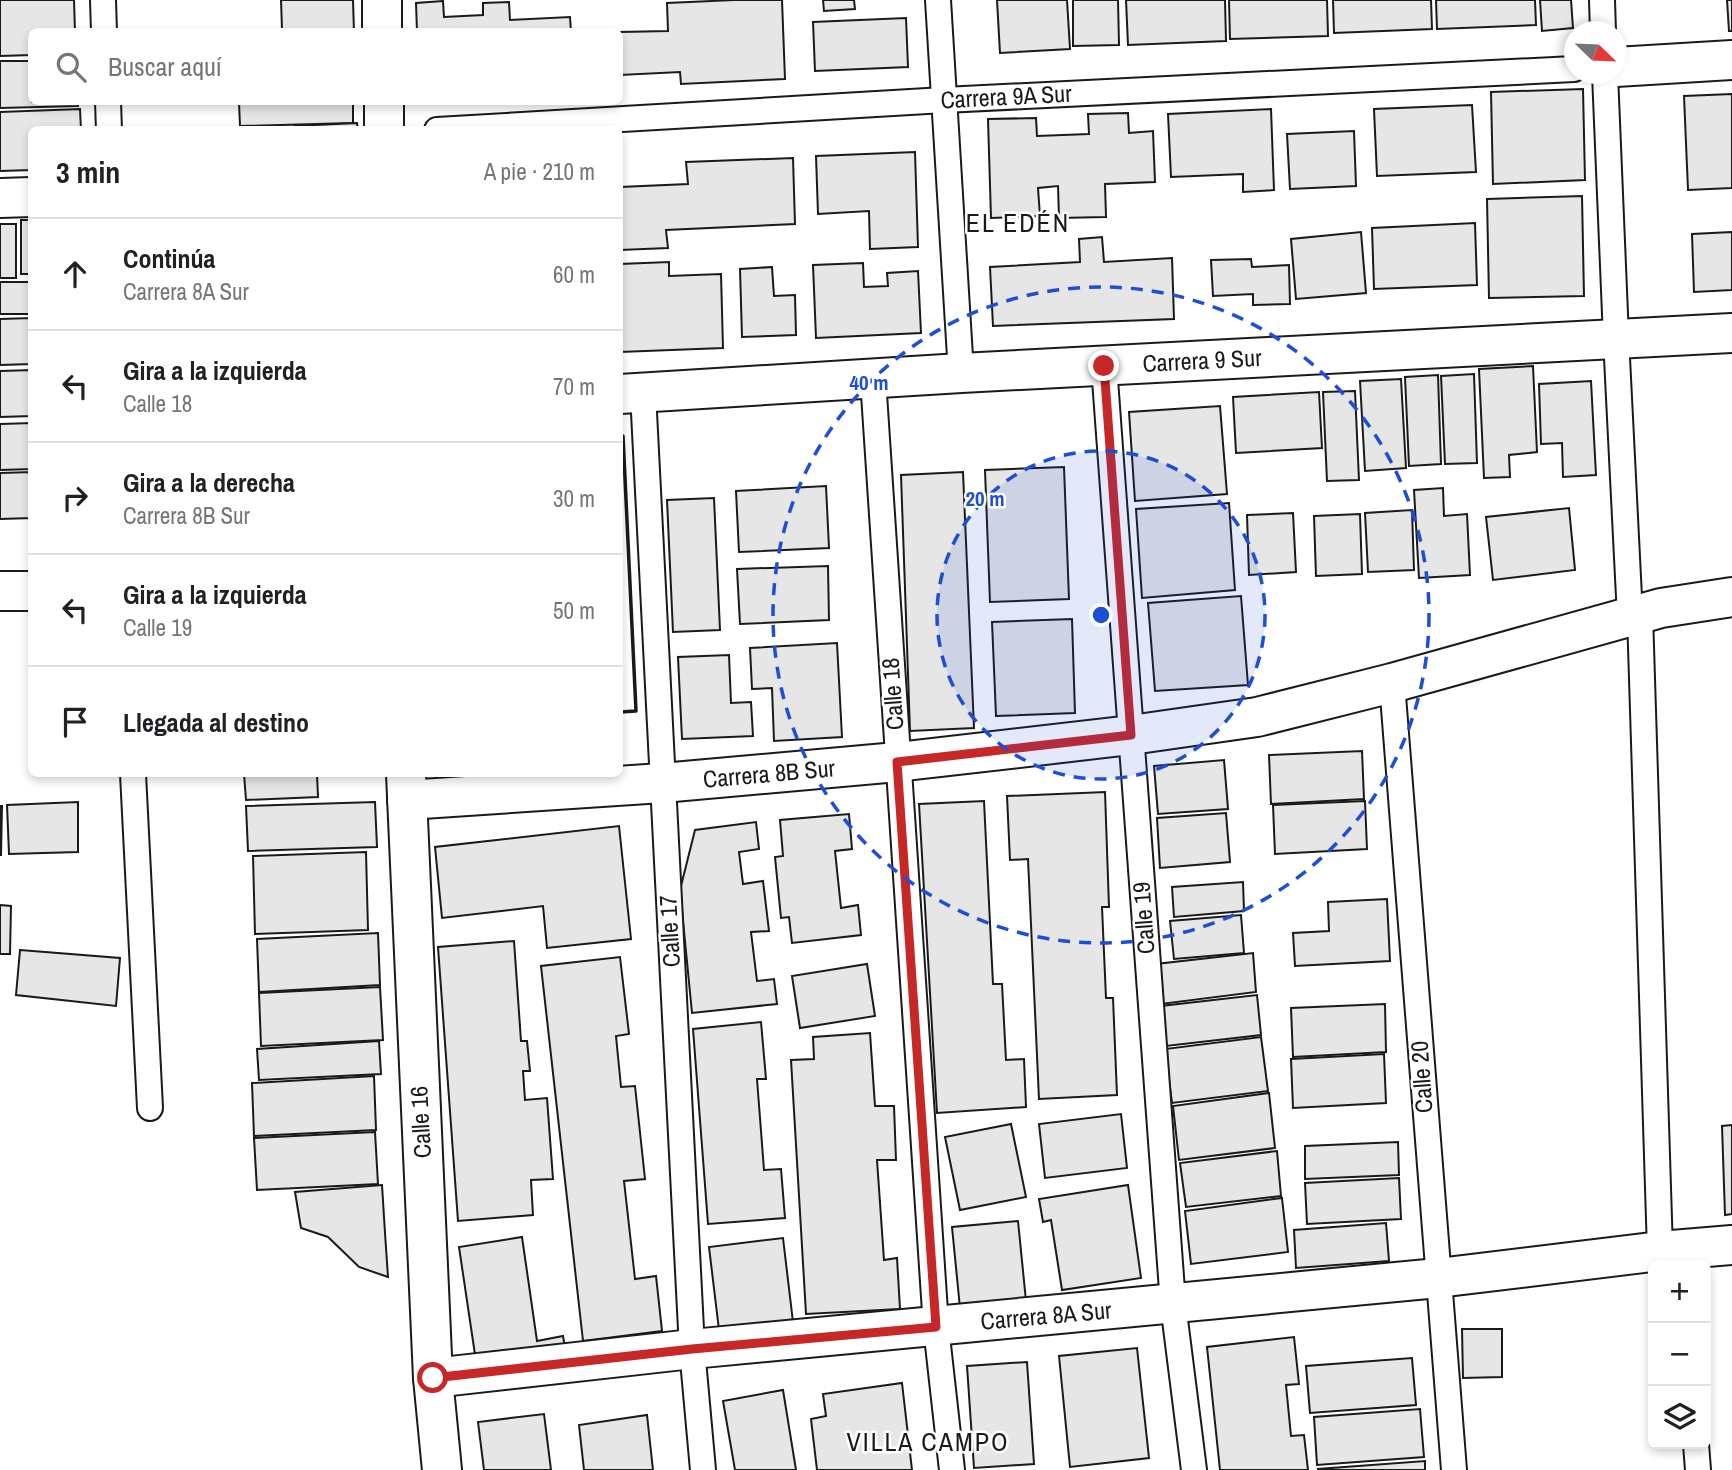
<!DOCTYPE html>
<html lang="es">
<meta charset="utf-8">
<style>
:root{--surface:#fff;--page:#f2f2f2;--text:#202124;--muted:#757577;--line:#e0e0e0}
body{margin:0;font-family:"Archivo Narrow",sans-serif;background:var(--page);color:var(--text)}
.controls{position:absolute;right:21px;bottom:21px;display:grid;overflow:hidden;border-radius:10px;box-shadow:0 4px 10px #0003}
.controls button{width:63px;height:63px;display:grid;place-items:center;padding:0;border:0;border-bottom:2px solid var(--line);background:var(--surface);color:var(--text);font:35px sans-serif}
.compass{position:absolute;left:1564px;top:21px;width:63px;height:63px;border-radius:50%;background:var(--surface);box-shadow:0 4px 10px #0003;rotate:113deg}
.stop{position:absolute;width:21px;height:21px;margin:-16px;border:5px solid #c62828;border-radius:50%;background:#fff}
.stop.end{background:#c62828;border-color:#fff;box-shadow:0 2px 7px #0008}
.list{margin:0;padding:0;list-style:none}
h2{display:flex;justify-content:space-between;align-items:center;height:91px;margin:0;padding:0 28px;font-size:30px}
h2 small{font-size:23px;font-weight:400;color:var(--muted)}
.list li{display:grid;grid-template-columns:46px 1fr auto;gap:21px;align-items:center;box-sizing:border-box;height:112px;padding:0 28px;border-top:2px solid var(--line)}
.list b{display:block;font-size:26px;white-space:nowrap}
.list p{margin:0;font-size:23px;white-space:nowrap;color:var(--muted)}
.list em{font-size:23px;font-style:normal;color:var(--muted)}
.icon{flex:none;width:38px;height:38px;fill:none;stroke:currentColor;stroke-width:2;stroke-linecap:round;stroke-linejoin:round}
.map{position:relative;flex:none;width:1732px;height:1470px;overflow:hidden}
.search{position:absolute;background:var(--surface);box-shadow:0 4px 10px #0003;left:28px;top:28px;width:595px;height:77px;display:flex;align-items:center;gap:18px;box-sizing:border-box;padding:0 24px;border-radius:10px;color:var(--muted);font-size:26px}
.panel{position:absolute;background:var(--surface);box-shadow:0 4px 10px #0003;left:28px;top:126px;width:595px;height:651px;border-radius:10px}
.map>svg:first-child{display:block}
</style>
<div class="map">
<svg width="1732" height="1470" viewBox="0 0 1732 1470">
<rect width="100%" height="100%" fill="#fff"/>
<g fill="#e6e6e6" stroke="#1a1a1a" stroke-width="2">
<path d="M0 0H74L75 32H32V55L0 56Z"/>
<path d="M281 0H353L354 32H251V30L282 29Z"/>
<path d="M734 0H782L785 79 681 84 680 72 620 75V32L668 31 667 3Z"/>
<path d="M823 0H854L855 9 824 11Z"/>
<path d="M997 0H1067L1070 49 1000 53Z"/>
<path d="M1073 0H1118L1119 45 1073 46Z"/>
<path d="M1126 0H1225L1226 41 1128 45Z"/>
<path d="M1229 0H1327L1328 36 1230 39Z"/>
<path d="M1333 0H1431L1432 29 1334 33Z"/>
<path d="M1436 0H1535L1536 25 1437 29Z"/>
<path d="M1540 0H1571L1573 28 1542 31Z"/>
<path d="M1727 0H1732V31H1729Z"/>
<path d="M443 1 444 17 483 15V3L509 2 510 20 570 17 571 32H417L416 3Z"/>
<path d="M906 18 908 67 815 71 813 22Z"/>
<path d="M0 61H32V102H78V106L0 108Z"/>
<path d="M1583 89 1585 180 1493 184 1491 92Z"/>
<path d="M1732 94V188L1688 190 1684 96Z"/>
<path d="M239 102H353V123L240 126Z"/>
<path d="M1472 105 1476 172 1377 176 1374 109Z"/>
<path d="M80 109 81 130H32V170L0 171V112Z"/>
<path d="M1271 109 1274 190 1243 192V174L1171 177 1168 114Z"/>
<path d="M1128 113 1129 133 1153 131 1155 182 1105 184 1106 217 1059 218 1058 186 1038 188 1040 216 991 218 988 119 1036 118 1037 136 1089 134 1088 114Z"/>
<path d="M357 123 358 130H294V126Z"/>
<path d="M1354 131 1356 186 1290 189 1287 134Z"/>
<path d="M915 152 918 247 870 249 869 211 818 214 816 156Z"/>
<path d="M793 158 795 224 666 230 668 248 620 250V187L688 184 686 162Z"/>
<path d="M1582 196 1584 296 1489 298 1487 199Z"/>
<rect x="21" y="220" width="11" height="54"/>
<path d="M1475 223 1477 285 1374 289 1372 228Z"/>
<rect x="0" y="224" width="16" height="54"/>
<path d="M1361 232 1366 293 1296 299 1291 239Z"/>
<path d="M1732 232V290L1694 292 1692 234Z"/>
<path d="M1102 237 1104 262 1172 258 1174 319 993 326 990 267 1080 262 1079 239Z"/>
<path d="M1251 259 1252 267 1289 265 1290 304 1253 305V294L1213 296 1211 260Z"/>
<path d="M669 262V276L721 274 723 348 620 352V264Z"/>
<path d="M863 263 864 287 888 286 887 273 918 271 921 333 816 338 813 265Z"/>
<path d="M772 267 774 296 795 295 796 335 742 337 740 269Z"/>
<rect x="0" y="282" width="32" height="32"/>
<path d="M32 318V364L0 365V319Z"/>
<path d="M1533 366 1537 452 1509 455 1510 477 1484 478 1479 369Z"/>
<path d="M32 370V416L0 417V371Z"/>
<path d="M1474 374 1477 463 1445 464 1441 376Z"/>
<path d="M1438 375 1441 464 1409 466 1405 377Z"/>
<path d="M1401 379 1406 468 1365 471 1360 381Z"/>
<path d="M1591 381 1596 475 1563 477 1562 443 1541 444 1539 384Z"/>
<path d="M1355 391 1359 480 1327 481 1323 392Z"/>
<path d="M1319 392 1322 448 1236 453 1233 397Z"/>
<path d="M1220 406 1227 494 1135 501 1129 412Z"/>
<path d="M32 423V469L0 470V424Z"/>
<path d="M1064 467 1069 599 990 602 985 470Z"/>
<path d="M32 472V518L0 519V473Z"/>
<path d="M963 472 974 728 910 731 901 475Z"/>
<path d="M826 486 829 548 739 552 736 491Z"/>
<path d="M1443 488 1444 516 1467 514 1470 575 1419 578 1414 490Z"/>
<path d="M714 498 720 630 673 632 667 500Z"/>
<path d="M1229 503 1235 590 1142 598 1136 509Z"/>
<path d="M1569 508 1575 570 1493 580 1486 517Z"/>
<path d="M1412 510 1414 570 1368 572 1365 513Z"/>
<path d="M1293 513 1296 572 1249 575 1247 515Z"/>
<path d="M1360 514 1362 574 1316 576 1314 516Z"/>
<path d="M828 566 829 620 740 624 737 569Z"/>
<path d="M1241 596 1248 685 1155 691 1148 603Z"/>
<path d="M1072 619 1075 713 996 716 992 622Z"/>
<path d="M837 643 842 737 774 741 772 688 752 689 750 648Z"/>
<path d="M729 655 731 703 751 702 753 736 682 739 678 657Z"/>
<path d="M1362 751 1364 799 1271 804 1269 755Z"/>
<path d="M1224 760 1228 809 1158 814 1154 766Z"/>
<path d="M244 774H317L318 797 246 800Z"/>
<path d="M1105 792 1109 907H1102L1106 998H1113L1117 1095 1039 1099 1028 859 1010 860 1007 796Z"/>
<path d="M984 801 993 984H1002L1006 1060 1024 1059 1026 1107 937 1113 919 804Z"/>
<path d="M1365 801 1367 849 1275 854 1273 805Z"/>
<path d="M78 802V852L9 854 7 805Z"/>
<path d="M375 802 377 847 248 851 246 806Z"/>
<path d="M0 806H2L1 855H0Z"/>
<path d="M1226 813 1230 862 1160 868 1157 818Z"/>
<path d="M849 814 852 849 835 851 841 908 858 905 861 935 792 943 789 917 781 918 775 857 783 856 780 820Z"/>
<path d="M756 822 759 849 739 852 743 884 763 881 769 931 751 932 757 981 774 979 777 1004 692 1013 680 890 695 830Z"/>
<path d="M619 826 631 939 547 948 543 906 442 918 435 847Z"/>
<path d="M366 852 368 930 255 934 253 856Z"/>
<path d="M1243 882 1244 911 1174 917 1172 887Z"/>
<path d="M1387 899 1390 961 1295 966 1293 933 1329 931 1328 902Z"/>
<path d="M0 905 11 906 10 954H0Z"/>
<path d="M1241 915 1244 953 1174 959 1170 921Z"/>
<path d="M378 933 380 985 259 992 257 939Z"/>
<path d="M514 941 521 1041H527L530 1071H523L525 1100 547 1098 553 1179 531 1180 533 1215 458 1221 438 947Z"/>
<path d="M20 950 120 958 116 1006 16 995Z"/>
<path d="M1253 953 1256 992 1161 1004 1156 964Z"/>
<path d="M620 957 629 1034 616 1036 621 1087 635 1086 645 1179 624 1181 635 1279 656 1276 662 1331 583 1341 541 966Z"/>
<path d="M867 964 875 1016 800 1028 792 976Z"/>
<path d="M380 987 383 1040 261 1046 259 993Z"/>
<path d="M1257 995 1261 1035 1166 1046 1161 1006Z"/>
<path d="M1385 1004 1386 1052 1293 1057 1291 1008Z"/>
<path d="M761 1022 766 1079H757L764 1170 781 1169 785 1218 708 1224 693 1029Z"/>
<path d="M870 1033 875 1106H894L896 1160H877L884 1260 897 1258 900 1309 806 1314 791 1060 814 1059 813 1037Z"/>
<path d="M1261 1037 1268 1091 1172 1103 1165 1049Z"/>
<path d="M379 1041 381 1074 259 1080 257 1049Z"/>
<path d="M1384 1054 1386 1103 1293 1108 1291 1059Z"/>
<path d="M374 1076 376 1130 254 1136 252 1083Z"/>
<path d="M1269 1093 1275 1148 1179 1160 1173 1106Z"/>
<path d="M1121 1114 1127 1168 1045 1178 1039 1124Z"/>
<path d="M1011 1124 1026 1197 960 1210 945 1137Z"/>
<path d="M1732 1125V1214L1725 1215 1722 1126Z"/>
<path d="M375 1132 378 1184 257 1190 254 1138Z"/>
<path d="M1398 1142 1399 1175 1305 1179V1146Z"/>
<path d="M1277 1151 1281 1196 1186 1207 1180 1163Z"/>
<path d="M1399 1178 1401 1219 1307 1224 1305 1183Z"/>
<path d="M382 1185 385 1233 388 1277 359 1267 328 1237 301 1228 295 1192Z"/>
<path d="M1128 1185 1141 1278 1062 1290 1051 1220 1043 1222 1039 1199Z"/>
<path d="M1282 1198 1288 1252 1191 1264 1185 1211Z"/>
<path d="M1018 1221 1026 1301 960 1308 952 1227Z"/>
<path d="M1386 1223 1389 1261 1296 1268 1294 1230Z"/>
<path d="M522 1237 537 1341 563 1336 566 1354 477 1368 459 1247Z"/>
<path d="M783 1238 793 1322 719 1330 709 1247Z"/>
<path d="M1462 1329H1502V1377L1463 1378Z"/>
<path d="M1294 1337 1299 1384 1286 1385 1291 1436 1304 1435 1308 1470H1220L1207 1347Z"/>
<path d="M1137 1348 1149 1458 1070 1467 1059 1356Z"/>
<path d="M1412 1358 1416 1405 1310 1413 1306 1366Z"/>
<path d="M1027 1362 1034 1464 974 1468 967 1366Z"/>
<path d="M902 1383 912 1470H817L811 1419 826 1416 823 1394Z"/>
<path d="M783 1390 796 1470H735L723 1401Z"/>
<path d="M1420 1409 1424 1457 1317 1465 1314 1417Z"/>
<path d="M544 1414 551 1470H484L478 1422Z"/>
<path d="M647 1415 653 1470H584L579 1425Z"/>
<path d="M1425 1461V1470H1318V1469Z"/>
</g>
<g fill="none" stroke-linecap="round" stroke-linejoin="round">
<defs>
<g id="service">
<path d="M103 0 104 32"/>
<path d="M938 0 961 373"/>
<path d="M1602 0 1603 32"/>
<path d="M1605 74 1616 338 1630 617"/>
<path d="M108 102 109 130"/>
<path d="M437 130 944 100 1574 69"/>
<path d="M1104 366 1173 1304 1194 1470"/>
<path d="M873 379 936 1327 952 1470"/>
<path d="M643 393 692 1349 703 1470"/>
<path d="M1640 615 1660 1251"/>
<path d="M1392 683 1454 1470"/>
<path d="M133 774 150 1108"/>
<path d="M1696 1444 1698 1470"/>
</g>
<g id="minor">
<path d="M1616 67 1732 60"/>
<path d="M0 198 32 197"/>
<path d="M620 394 961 373 1732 333"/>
<path d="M0 591H32"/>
<path d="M407 800 662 783 897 762 1131 735 1257 717 1392 683 1661 608 1732 597"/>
<path d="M433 1378 692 1349 1438 1278 1660 1251 1732 1245"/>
</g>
<g id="tertiary">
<path d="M382 0V32"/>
<path d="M384 102V130"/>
<path d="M406 774 433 1378 442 1470"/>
</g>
</defs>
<use href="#service" stroke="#1a1a1a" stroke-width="28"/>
<use href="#minor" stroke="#1a1a1a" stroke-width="42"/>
<use href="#tertiary" stroke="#1a1a1a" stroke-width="42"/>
<use href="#service" stroke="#fff" stroke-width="24"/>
<use href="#minor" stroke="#fff" stroke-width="38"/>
<use href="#tertiary" stroke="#fff" stroke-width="38"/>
<path stroke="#1a1a1a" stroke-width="3.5" d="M620 436H623L636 711 620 712"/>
</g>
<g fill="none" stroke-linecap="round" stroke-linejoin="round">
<path stroke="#c62828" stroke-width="9" d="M433 1378 692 1349 936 1327 897 762 1131 735 1104 366"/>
</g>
<circle cx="1101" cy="615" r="164" fill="#1d4ed8" fill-opacity=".12"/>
<g fill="none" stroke="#1d4ed8" stroke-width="3.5" stroke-dasharray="12 9">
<circle cx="1101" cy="615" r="164"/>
<circle cx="1101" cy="615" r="328"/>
</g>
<g text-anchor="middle" stroke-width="5" stroke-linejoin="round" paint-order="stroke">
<g font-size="24" fill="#1a1a1a" stroke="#fff">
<text transform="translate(1006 97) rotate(-3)" y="8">Carrera 9A Sur</text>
<text transform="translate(1202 361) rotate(-3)" y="8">Carrera 9 Sur</text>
<text transform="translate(893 694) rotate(-94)" y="8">Calle 18</text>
<text transform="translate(769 774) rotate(-5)" y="8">Carrera 8B Sur</text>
<text transform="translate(1144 918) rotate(-94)" y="8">Calle 19</text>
<text transform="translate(670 931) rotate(-93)" y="8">Calle 17</text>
<text transform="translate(1422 1077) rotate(-94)" y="8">Calle 20</text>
<text transform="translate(421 1122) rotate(-93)" y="8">Calle 16</text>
<text transform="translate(1046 1316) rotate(-5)" y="8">Carrera 8A Sur</text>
</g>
<g font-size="26" letter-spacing="2" fill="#1a1a1a" stroke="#fff">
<text x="1018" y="232">EL EDÉN</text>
<text x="928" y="1451">VILLA CAMPO</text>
</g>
</g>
<circle cx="1101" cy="615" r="10" fill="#1d4ed8" stroke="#fff" stroke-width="3.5"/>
<g font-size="21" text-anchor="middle" font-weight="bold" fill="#1d4ed8" stroke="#fff" stroke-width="5" stroke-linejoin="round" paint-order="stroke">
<text x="869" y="390">40 m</text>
<text x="985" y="506">20 m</text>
</g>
</svg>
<div class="controls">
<button>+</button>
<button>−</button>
<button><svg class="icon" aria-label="layers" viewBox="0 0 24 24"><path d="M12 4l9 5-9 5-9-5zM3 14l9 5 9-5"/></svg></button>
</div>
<svg class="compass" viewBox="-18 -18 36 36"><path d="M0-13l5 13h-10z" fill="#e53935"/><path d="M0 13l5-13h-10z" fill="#757577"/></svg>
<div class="stop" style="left:433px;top:1378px"></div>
<div class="stop end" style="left:1104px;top:366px"></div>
<div class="search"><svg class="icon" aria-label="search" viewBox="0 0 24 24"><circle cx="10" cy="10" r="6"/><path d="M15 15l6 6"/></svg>Buscar aquí</div>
<section class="panel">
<h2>3 min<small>A pie · 210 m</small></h2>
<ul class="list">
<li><svg class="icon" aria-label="ahead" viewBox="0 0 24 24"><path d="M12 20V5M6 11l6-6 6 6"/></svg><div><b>Continúa</b><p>Carrera 8A Sur</p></div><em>60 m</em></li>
<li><svg class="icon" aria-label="left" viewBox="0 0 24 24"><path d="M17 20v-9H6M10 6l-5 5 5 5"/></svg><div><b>Gira a la izquierda</b><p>Calle 18</p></div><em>70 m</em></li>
<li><svg class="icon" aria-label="right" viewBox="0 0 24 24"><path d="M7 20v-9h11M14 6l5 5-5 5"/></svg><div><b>Gira a la derecha</b><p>Carrera 8B Sur</p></div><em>30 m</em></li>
<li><svg class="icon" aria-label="left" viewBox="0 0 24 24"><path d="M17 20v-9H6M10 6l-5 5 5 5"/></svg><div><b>Gira a la izquierda</b><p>Calle 19</p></div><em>50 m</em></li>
<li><svg class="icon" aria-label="arrive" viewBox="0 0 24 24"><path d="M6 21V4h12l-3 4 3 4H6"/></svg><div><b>Llegada al destino</b></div></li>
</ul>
</section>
</div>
